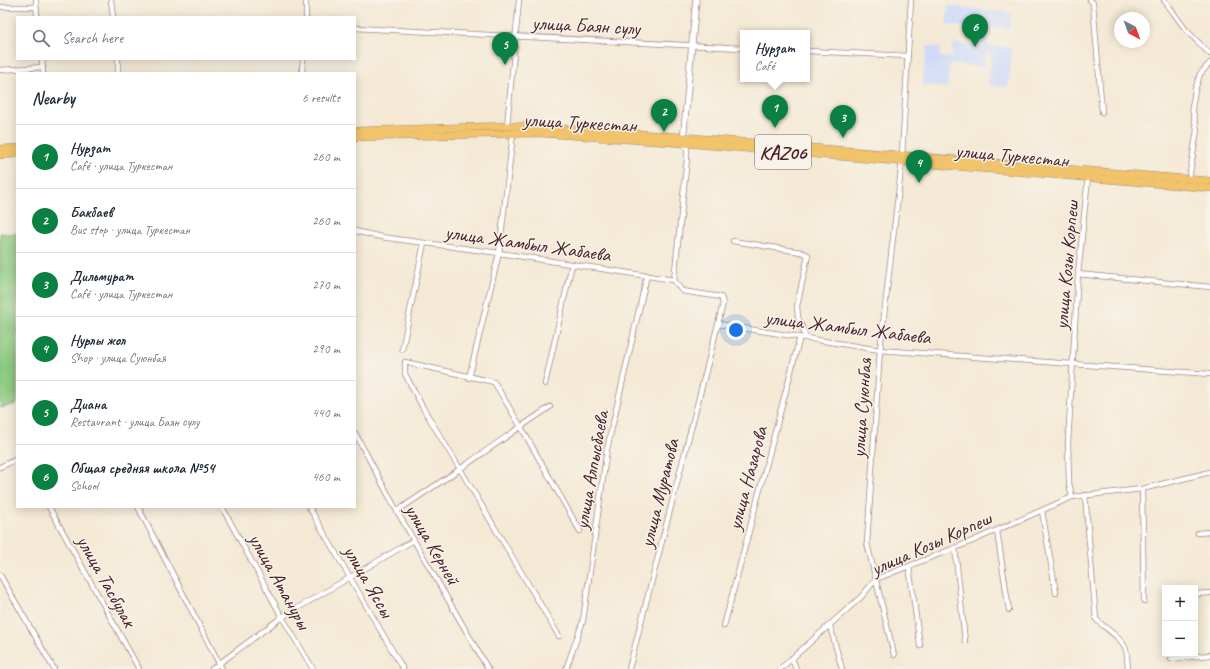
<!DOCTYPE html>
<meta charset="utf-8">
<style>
:root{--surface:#fff;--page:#f6f6f7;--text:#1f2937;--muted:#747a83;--line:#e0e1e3;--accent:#0b8043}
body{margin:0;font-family:Caveat,sans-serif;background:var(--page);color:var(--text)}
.controls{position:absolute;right:12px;bottom:12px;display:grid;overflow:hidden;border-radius:0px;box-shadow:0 2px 10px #0003}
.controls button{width:36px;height:36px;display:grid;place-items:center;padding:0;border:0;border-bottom:1px solid var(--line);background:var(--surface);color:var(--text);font:20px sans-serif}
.compass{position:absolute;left:1114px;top:12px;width:36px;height:36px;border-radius:50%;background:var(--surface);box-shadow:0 2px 10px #0003;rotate:139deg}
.you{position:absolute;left:736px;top:330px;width:14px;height:14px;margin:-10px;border:3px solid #fff;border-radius:50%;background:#1a73e8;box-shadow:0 0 0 6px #1a73e833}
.badge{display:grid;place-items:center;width:26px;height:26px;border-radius:50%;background:var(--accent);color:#fff;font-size:13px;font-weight:700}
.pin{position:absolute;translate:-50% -33px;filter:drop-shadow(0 1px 2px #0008)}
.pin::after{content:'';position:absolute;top:21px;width:14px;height:12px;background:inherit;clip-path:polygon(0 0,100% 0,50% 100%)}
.popup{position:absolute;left:740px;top:30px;width:70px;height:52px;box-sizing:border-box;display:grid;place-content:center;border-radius:0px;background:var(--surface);filter:drop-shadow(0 1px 3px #0005);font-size:13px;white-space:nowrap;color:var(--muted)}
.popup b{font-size:15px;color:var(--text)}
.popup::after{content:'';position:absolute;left:50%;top:100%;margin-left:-8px;border:8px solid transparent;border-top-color:var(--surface)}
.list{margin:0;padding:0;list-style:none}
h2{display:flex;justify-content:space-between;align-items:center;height:52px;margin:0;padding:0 16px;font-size:17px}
h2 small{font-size:13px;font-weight:400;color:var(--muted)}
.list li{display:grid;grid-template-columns:26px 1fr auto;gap:12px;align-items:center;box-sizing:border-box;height:64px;padding:0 16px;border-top:1px solid var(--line)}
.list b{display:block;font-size:15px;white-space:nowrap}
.list p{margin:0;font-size:13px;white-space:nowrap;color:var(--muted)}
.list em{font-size:13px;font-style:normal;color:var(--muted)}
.icon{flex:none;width:22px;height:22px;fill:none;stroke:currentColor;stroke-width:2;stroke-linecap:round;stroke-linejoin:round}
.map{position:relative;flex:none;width:1210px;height:669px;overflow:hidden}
.search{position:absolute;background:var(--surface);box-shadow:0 2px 10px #0003;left:16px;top:16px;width:340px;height:44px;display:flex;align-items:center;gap:10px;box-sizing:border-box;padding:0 14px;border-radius:0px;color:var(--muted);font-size:15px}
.panel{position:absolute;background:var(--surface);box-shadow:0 2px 10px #0003;left:16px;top:72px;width:340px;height:436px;border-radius:0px}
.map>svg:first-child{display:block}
</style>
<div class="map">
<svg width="1210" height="669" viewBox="0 0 1210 669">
<rect width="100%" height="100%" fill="#f7f3e8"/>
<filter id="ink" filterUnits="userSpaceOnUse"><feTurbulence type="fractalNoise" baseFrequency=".025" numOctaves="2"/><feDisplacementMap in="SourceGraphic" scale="8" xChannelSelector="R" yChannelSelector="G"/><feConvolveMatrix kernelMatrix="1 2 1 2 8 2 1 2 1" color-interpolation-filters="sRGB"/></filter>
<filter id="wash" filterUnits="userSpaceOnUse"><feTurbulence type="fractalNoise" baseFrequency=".012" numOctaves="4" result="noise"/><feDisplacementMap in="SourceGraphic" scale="16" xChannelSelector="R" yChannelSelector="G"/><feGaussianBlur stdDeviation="0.9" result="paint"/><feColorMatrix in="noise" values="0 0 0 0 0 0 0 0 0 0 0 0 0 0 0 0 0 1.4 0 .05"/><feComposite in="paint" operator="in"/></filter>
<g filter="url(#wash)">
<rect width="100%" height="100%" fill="#f4e9d5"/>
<path fill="#d0daf9" d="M948 6 1012 13 1010 29 989 27 987 45 1012 48 1008 87 988 85 991 54 986 53 984 67 950 64 947 88 922 85 927 46 941 47 940 57 951 58 953 43 981 46 983 29 946 25Z"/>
<path fill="#8ac980" stroke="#6a7456" d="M0 233 17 234V404L0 408Z"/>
</g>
<g filter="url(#ink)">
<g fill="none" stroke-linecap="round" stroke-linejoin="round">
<defs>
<g id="minor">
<path d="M36 0 37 17"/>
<path d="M111 0 113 17"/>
<path d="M1090 0 1093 3 1102 112"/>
<path d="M1164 0 1186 30 1210 54"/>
<path d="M0 7H36"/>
<path d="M306 17V0"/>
<path d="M355 28 743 48"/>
<path d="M807 51 908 56"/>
<path d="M42 59 43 73"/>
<path d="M0 70 43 67"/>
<path d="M118 73V59"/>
<path d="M302 73 303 59"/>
<path d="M507 126 519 0"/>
<path d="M902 155 911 0"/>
<path d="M1189 179 1197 130 1192 108 1195 90 1200 74 1210 63"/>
<path d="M355 231 381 237 499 253 674 280 682 291 721 297 723 303 718 324 880 350 1210 374"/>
<path d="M733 241 801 252 808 255 797 306 798 317 806 338"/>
<path d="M1078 274 1210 287"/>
<path d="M674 280 687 159V148L683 143"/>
<path d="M402 350 424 243"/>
<path d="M469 378 499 253 513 134"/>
<path d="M545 384 572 264"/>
<path d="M550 407C520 427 490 448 460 469L423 408 405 374V362L494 382 521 427 580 531"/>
<path d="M355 433 397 511 488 669"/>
<path d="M0 467 17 459"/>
<path d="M1142 489 1144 601"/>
<path d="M1085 495 1096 619C1105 629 1119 635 1125 647 1128 653 1127 663 1128 669"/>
<path d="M1072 497 1069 483 1068 443 1078 274 1088 178"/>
<path d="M49 507 139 669"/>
<path d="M138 507 222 669"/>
<path d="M222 507 282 617 313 669"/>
<path d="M309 507 403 669"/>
<path d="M397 511 460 469 559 636"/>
<path d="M1042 511 1056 593"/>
<path d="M997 531 1009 610"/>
<path d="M1198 533 1210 532"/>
<path d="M955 548 965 641"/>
<path d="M909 566 920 646"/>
<path d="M0 575 54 669"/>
<path d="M1195 594 1210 593"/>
<path d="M724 626 800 337"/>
<path d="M830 626 842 669"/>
<path d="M894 655 867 543 880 350 902 161"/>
<path d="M792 658 796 669"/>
<path d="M1171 659 1210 655"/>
<path d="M212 669 282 617 414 540"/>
<path d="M566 669 583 621 607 449 647 275"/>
<path d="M629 669 718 324"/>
<path d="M780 669 861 597 876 579 970 542 1072 497 1142 489 1210 472"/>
</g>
<path id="tertiary" d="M683 141 696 0"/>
<g id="trunk">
<path d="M355 131 507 126 539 127 683 137 1210 181"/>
<path d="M355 137 539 133 683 143 1210 188"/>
<path d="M0 149 17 148"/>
<path d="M0 155 17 154"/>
</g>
</defs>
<use href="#minor" stroke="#9f8480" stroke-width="6"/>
<use href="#tertiary" stroke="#9f8480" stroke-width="7"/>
<use href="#trunk" stroke="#9f8480" stroke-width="8"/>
<use href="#minor" stroke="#fff" stroke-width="4.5"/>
<use href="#tertiary" stroke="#fff" stroke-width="5.5"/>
<use href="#trunk" stroke="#f1c36a" stroke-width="7"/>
</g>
</g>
<g text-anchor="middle" stroke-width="3" stroke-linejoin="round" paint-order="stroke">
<rect fill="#f7f3e8" stroke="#7e5f64" stroke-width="1" x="755" y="135" width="56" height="34" rx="3"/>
<g font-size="19" font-weight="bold" fill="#4a1f2b">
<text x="783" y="159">KАZ06</text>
</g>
<g font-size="20" fill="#4a1f2b" stroke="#f7f3e8">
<text transform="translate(586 25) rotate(3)" y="7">улица Баян сулу</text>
<text transform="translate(580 122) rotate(3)" y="7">улица Туркестан</text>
<text transform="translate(1012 155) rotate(5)" y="7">улица Туркестан</text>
<text transform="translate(528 243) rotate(8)" y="7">улица Жамбыл Жабаева</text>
<text transform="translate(1066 265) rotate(-85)" y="7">улица Козы Корпеш</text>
<text transform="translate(848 327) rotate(7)" y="7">улица Жамбыл Жабаева</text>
<text transform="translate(861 408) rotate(-86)" y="7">улица Суюнбая</text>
<text transform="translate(591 470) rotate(-80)" y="7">улица Алпысбаева</text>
<text transform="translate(747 478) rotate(-75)" y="7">улица Назарова</text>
<text transform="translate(659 493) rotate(-76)" y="7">улица Муратова</text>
<text transform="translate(931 543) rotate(-24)" y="7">улица Козы Корпеш</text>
<text transform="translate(433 544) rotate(60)" y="7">улица Керней</text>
<text transform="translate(107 581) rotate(61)" y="7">улица Тасбулак</text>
<text transform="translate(280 581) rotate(61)" y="7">улица Атануры</text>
<text transform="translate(369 581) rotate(60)" y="7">улица Яссы</text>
</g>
</g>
</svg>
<div class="controls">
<button>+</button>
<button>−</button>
</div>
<svg class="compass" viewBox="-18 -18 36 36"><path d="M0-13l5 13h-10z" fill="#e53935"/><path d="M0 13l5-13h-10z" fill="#747a83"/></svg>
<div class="you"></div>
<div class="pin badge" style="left:775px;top:128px">1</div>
<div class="popup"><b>Нурзат</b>Café</div>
<div class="pin badge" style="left:664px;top:132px">2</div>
<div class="pin badge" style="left:843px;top:138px">3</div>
<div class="pin badge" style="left:919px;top:183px">4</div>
<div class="pin badge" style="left:505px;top:65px">5</div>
<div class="pin badge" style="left:975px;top:47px">6</div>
<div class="search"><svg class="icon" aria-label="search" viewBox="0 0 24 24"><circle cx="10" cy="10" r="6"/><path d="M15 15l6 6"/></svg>Search here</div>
<section class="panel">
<h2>Nearby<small>6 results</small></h2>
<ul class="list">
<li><span class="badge">1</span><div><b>Нурзат</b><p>Café · улица Туркестан</p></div><em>260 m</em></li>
<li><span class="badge">2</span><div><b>Бакбаев</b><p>Bus stop · улица Туркестан</p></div><em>260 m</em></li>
<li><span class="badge">3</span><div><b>Дильмурат</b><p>Café · улица Туркестан</p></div><em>270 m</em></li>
<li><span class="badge">4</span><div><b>Нурлы жол</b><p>Shop · улица Суюнбая</p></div><em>290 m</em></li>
<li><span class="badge">5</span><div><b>Диана</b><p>Restaurant · улица Баян сулу</p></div><em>440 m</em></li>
<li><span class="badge">6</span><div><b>Общая средняя школа №54</b><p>School</p></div><em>460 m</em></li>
</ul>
</section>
</div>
